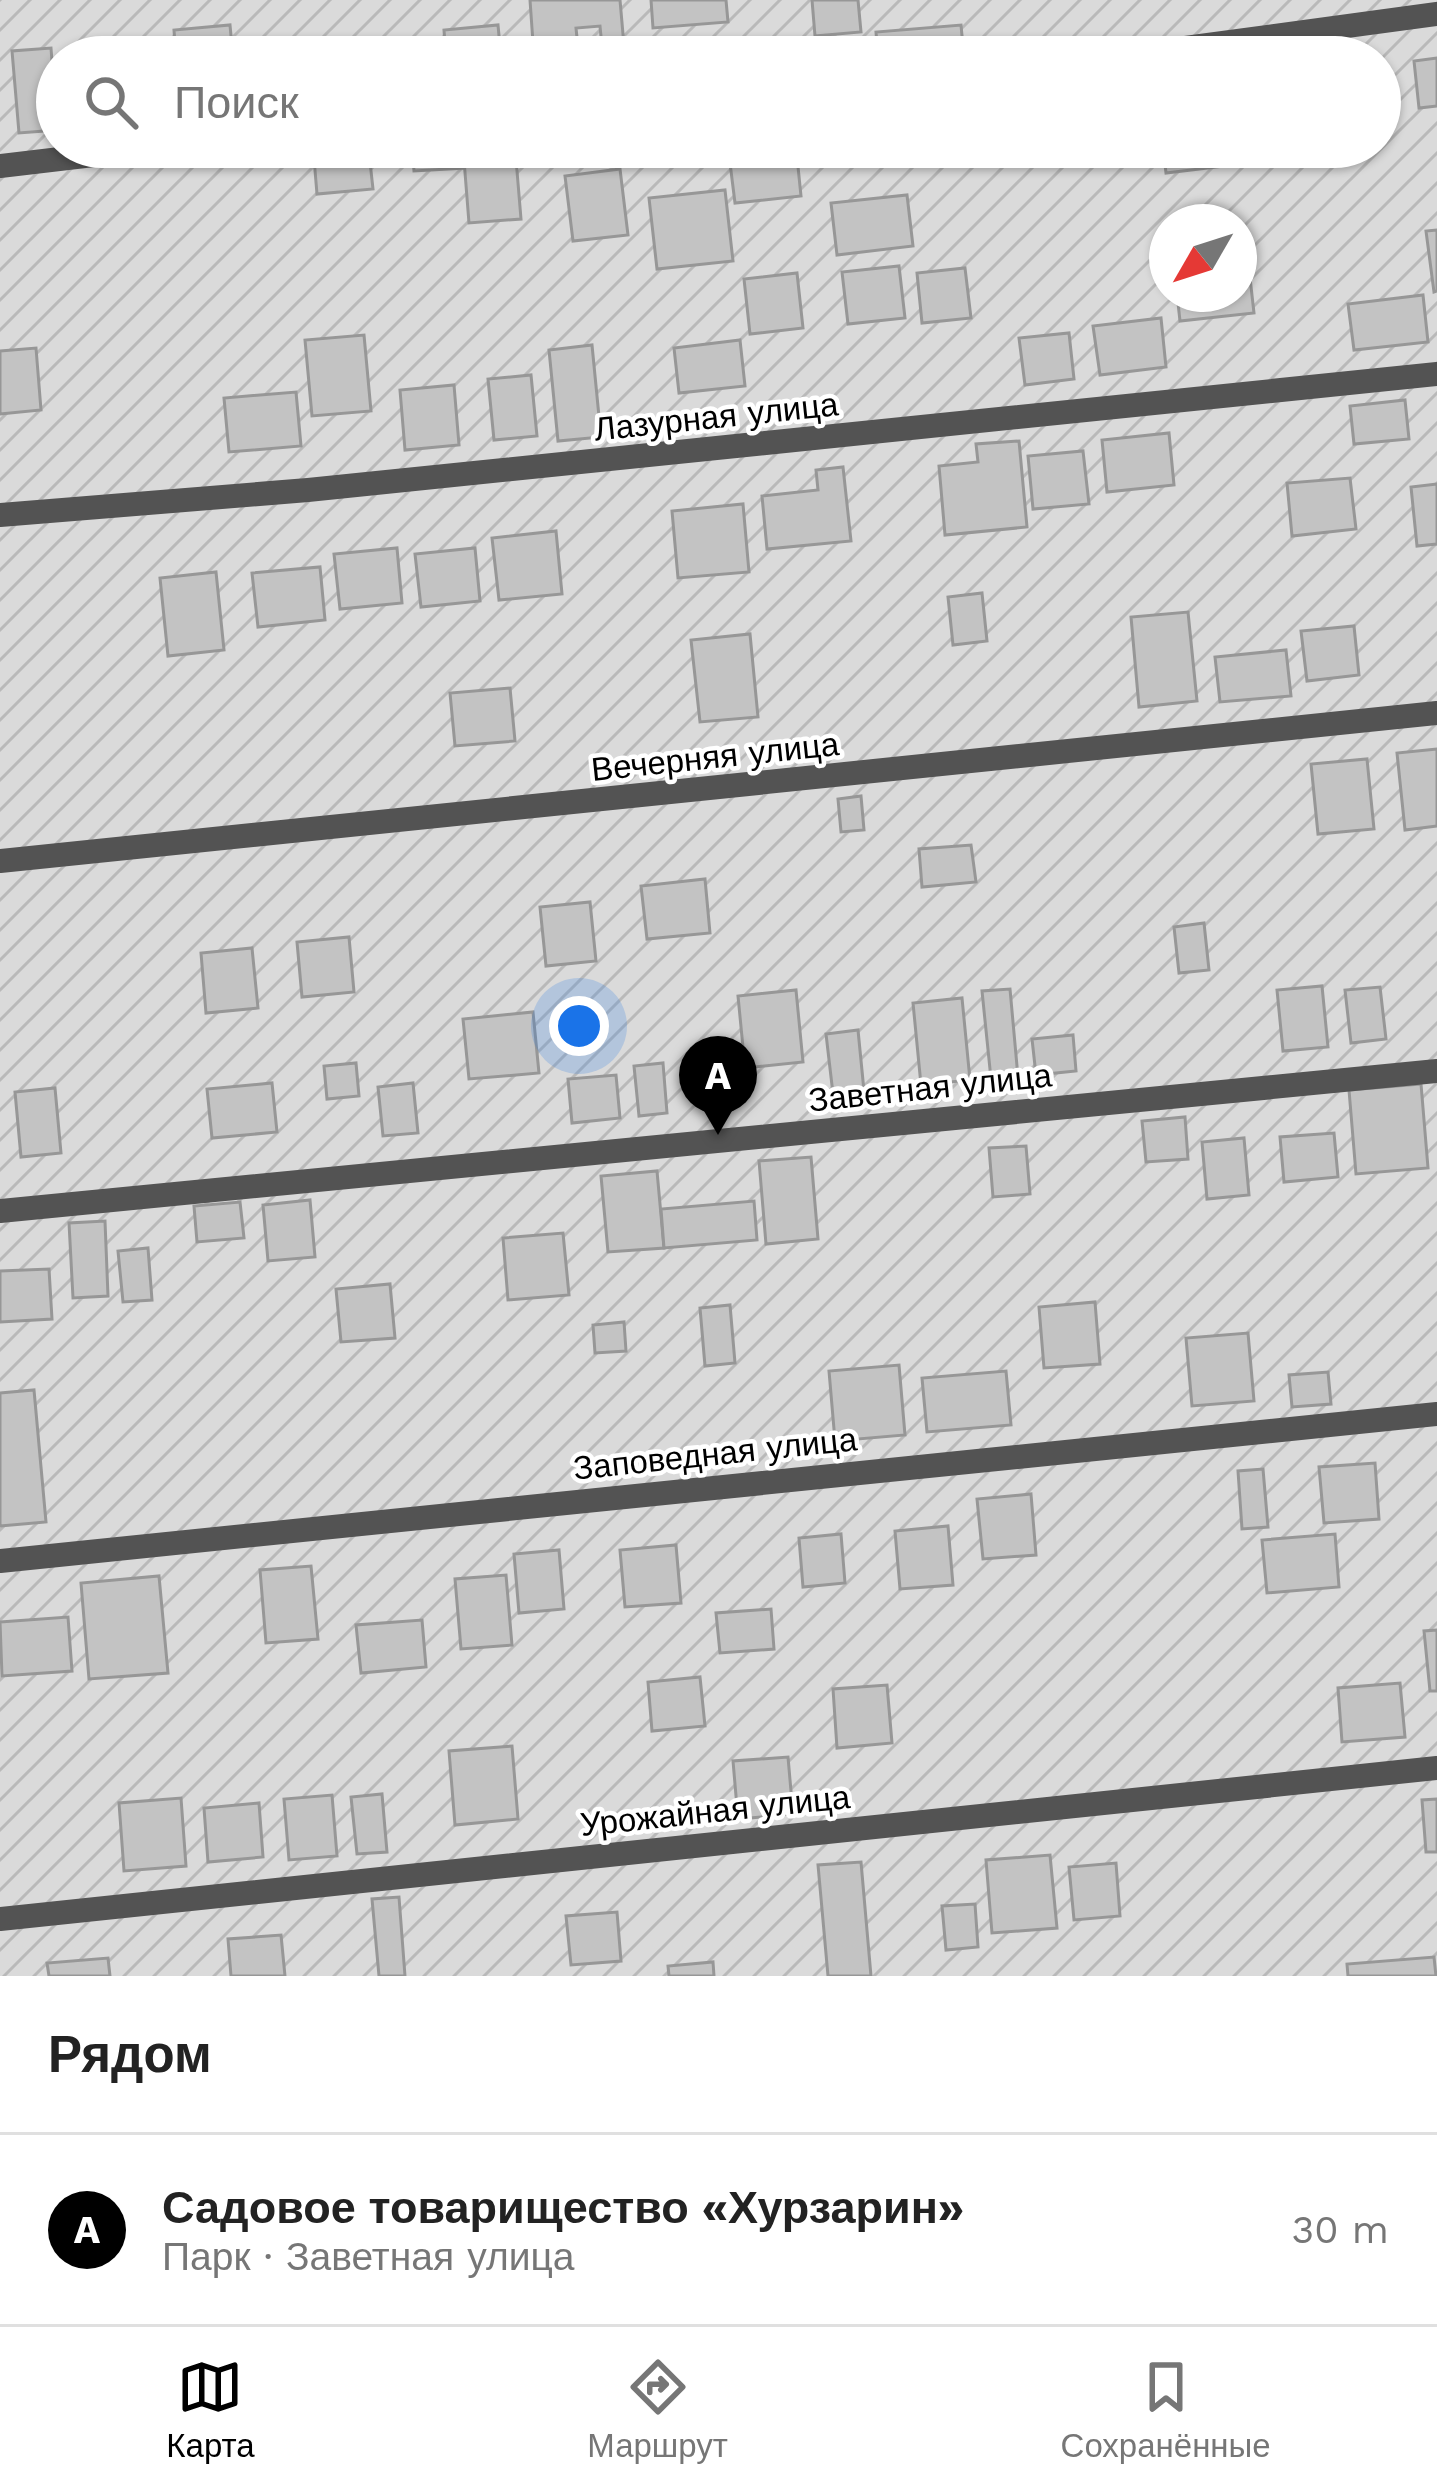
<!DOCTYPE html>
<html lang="ru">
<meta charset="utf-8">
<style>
:root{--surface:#fff;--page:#f2f2f2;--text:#222;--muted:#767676;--line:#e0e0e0;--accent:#000}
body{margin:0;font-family:"Work Sans",sans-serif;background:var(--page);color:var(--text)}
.compass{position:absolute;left:1149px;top:204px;width:108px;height:108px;border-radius:50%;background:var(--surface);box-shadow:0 3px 9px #0004;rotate:231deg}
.you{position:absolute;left:579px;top:1026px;width:42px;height:42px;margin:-30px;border:9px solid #fff;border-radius:50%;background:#1a73e8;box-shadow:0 0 0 18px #1a73e833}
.badge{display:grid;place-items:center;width:78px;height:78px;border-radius:50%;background:var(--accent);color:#fff;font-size:39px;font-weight:700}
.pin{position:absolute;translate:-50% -99px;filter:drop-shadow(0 3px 6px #0008)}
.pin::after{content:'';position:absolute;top:63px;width:42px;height:36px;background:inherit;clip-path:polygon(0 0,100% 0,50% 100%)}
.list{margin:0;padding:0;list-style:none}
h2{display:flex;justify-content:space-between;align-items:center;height:156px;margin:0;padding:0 48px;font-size:51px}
h2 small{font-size:39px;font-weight:400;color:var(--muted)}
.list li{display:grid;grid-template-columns:78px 1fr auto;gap:36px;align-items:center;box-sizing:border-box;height:192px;padding:0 48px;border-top:3px solid var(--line)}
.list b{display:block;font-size:45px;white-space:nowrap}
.list p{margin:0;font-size:39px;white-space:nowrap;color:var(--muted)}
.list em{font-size:39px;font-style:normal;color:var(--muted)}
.icon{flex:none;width:66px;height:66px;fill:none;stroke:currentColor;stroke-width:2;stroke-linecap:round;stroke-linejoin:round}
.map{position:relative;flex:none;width:1437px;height:1976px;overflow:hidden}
.search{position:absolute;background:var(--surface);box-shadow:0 3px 9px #0004;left:36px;right:36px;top:36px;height:132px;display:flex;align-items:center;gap:30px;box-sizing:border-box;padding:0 42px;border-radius:66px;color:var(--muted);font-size:45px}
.sheet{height:348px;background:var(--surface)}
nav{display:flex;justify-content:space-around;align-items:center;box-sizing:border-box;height:168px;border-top:3px solid var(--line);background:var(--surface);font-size:33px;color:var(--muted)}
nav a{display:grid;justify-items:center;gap:6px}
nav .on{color:var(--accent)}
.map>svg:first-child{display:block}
</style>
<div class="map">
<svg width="1437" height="1976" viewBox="0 0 1437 1976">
<defs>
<pattern id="garden-furrows" width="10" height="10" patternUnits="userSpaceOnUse" patternTransform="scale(3)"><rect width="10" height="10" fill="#dadada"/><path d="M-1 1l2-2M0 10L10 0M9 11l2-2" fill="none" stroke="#b9b9b9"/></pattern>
</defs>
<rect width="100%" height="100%" fill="#fff"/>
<path fill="url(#garden-furrows)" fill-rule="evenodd" d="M0 0H1437V1976H0ZM57 57H1380V147H57ZM1167 222H1239V294H1167Z"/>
<g fill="#c3c3c3" stroke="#979797" stroke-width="3">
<path d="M530 0H620L625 57H603L600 26 576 28 579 57H534Z"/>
<path d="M651 0H726L728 22 653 28Z"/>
<path d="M812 0H858L861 32 815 36Z"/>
<path d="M230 25 233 57H176L174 30Z"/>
<path d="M498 25 501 57H446L444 30Z"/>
<path d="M961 25 964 57H878L876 32Z"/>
<path d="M51 48 57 130 19 133 12 51Z"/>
<path d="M1437 58V106L1419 108 1414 61Z"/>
<path d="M412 147H463L465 168 414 171Z"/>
<path d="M463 147H515L521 219 469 223Z"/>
<path d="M728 147H796L801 196 735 203Z"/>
<path d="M1163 147H1239L1241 164 1166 173Z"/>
<path d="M369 153 373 189 317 194 314 158Z"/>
<path d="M620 169 628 235 573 241 565 176Z"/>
<path d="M725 190 733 261 657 269 649 198Z"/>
<path d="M907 195 913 246 837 255 831 203Z"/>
<path d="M1437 230V291L1434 292 1426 231Z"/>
<path d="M1239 251H1247L1254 313 1180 321 1177 294H1239Z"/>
<path d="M899 266 905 318 848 324 842 272Z"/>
<path d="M965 268 971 318 922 323 917 273Z"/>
<path d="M797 273 803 328 750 334 744 279Z"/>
<path d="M1423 295 1428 342 1354 350 1348 304Z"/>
<path d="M1161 318 1166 367 1100 375 1093 326Z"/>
<path d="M1069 333 1074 379 1025 385 1019 338Z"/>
<path d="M364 335 371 411 312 416 305 340Z"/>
<path d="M740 340 745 386 679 393 674 348Z"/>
<path d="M592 345 601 437 558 441 549 350Z"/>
<path d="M36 348 41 410 0 414V351Z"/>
<path d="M531 375 537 436 494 440 488 379Z"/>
<path d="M454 385 459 445 405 450 400 390Z"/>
<path d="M296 392 301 446 229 452 224 398Z"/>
<path d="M1405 400 1409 439 1354 444 1350 406Z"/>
<path d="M1169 433 1174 485 1107 492 1102 440Z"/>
<path d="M1019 441 1027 527 945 535 939 466 978 462 976 444Z"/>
<path d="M1083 451 1089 504 1033 509 1028 456Z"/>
<path d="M843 467 851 541 767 549 762 496 818 490 816 470Z"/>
<path d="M1350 478 1356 529 1292 536 1287 483Z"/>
<path d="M1437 484V544L1417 546 1411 487Z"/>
<path d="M743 504 749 572 678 578 672 511Z"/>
<path d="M556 531 562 594 499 600 492 538Z"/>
<path d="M397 548 402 603 340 609 334 554Z"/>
<path d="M475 548 480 601 421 607 415 554Z"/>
<path d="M320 567 325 620 258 627 252 573Z"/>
<path d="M216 572 224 650 168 656 160 578Z"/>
<path d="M982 593 987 641 953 645 948 597Z"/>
<path d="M1188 612 1197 701 1139 707 1131 617Z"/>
<path d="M1354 626 1359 675 1307 681 1301 631Z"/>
<path d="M750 634 758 717 700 722 691 640Z"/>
<path d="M1286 650 1291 696 1220 702 1215 657Z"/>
<path d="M510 688 515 741 455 746 450 693Z"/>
<path d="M1437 749V826L1405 830 1397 753Z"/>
<path d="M1367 759 1374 829 1318 834 1311 764Z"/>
<path d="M861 796 864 830 841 832 838 799Z"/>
<path d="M971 845 976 882 922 887 919 849Z"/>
<path d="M705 879 710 933 647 939 641 886Z"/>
<path d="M590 902 596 961 546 966 540 907Z"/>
<path d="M1204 923 1209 970 1179 973 1174 927Z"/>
<path d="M349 937 354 992 302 997 297 942Z"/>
<path d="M252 948 258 1008 206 1013 201 953Z"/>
<path d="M1322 986 1328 1047 1283 1051 1277 990Z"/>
<path d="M1380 987 1386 1039 1351 1043 1345 990Z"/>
<path d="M1010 989 1018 1077 991 1079 982 991Z"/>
<path d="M796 990 803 1062 745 1068 738 996Z"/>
<path d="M962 998 970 1080 921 1085 913 1003Z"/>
<path d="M533 1012 539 1073 469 1079 463 1019Z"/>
<path d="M858 1030 864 1091 833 1094 826 1034Z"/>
<path d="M1073 1035 1076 1071 1036 1075 1032 1039Z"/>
<path d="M356 1063 359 1096 327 1099 324 1066Z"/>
<path d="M663 1063 667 1113 639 1116 634 1066Z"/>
<path d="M616 1075 620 1118 572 1123 568 1079Z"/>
<path d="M272 1083 277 1132 212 1138 207 1089Z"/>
<path d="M413 1083 418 1133 383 1136 378 1087Z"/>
<path d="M1421 1084 1428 1168 1356 1174 1349 1090Z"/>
<path d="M55 1088 61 1153 21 1157 15 1092Z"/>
<path d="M1185 1117 1188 1159 1146 1162 1142 1121Z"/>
<path d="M1334 1133 1338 1177 1284 1182 1280 1137Z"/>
<path d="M1244 1138 1249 1195 1207 1199 1202 1142Z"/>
<path d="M1026 1146 1030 1194 993 1197 989 1148Z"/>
<path d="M811 1157 818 1239 766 1244 759 1161Z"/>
<path d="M657 1171 664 1248 608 1252 601 1176Z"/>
<path d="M310 1200 315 1257 268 1261 263 1205Z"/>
<path d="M754 1201 757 1240 664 1248 661 1209Z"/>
<path d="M240 1202 244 1238 197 1242 194 1206Z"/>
<path d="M105 1221 108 1296 73 1298 69 1223Z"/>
<path d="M563 1233 569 1295 508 1300 503 1238Z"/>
<path d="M148 1248 152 1300 123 1302 118 1251Z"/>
<path d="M49 1269 52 1319 0 1322V1271Z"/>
<path d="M390 1284 395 1338 341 1342 336 1289Z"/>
<path d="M1095 1302 1100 1364 1044 1368 1039 1307Z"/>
<path d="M730 1305 735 1363 705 1366 700 1308Z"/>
<path d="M624 1322 626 1351 595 1353 593 1325Z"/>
<path d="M1248 1333 1254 1401 1192 1406 1186 1338Z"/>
<path d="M899 1365 905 1435 835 1441 829 1371Z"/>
<path d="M1006 1371 1011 1425 927 1432 922 1378Z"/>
<path d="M1328 1372 1331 1404 1292 1407 1289 1375Z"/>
<path d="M34 1390 46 1522 0 1526V1393Z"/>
<path d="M1375 1463 1379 1519 1324 1523 1319 1467Z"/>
<path d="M1263 1469 1268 1527 1242 1529 1238 1471Z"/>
<path d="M1031 1494 1036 1555 983 1559 977 1499Z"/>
<path d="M948 1526 953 1585 900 1589 895 1531Z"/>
<path d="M841 1534 845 1583 803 1587 799 1538Z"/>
<path d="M1335 1534 1339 1587 1267 1593 1262 1540Z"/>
<path d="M676 1545 681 1603 625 1607 620 1550Z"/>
<path d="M559 1550 564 1609 519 1613 514 1554Z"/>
<path d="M311 1566 318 1639 266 1643 260 1570Z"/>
<path d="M506 1575 512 1645 461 1649 455 1579Z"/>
<path d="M159 1576 168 1673 89 1679 81 1583Z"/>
<path d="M771 1609 774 1649 720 1653 716 1613Z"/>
<path d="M68 1617 72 1671 2 1676 0 1622Z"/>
<path d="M422 1620 426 1667 361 1673 356 1625Z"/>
<path d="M1437 1630V1691H1430L1424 1631Z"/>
<path d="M700 1677 705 1726 652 1731 648 1682Z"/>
<path d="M1400 1683 1405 1737 1342 1742 1338 1688Z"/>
<path d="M887 1685 892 1743 837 1748 833 1689Z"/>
<path d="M512 1746 518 1819 455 1825 449 1751Z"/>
<path d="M788 1757 793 1814 738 1819 733 1761Z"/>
<path d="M382 1794 387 1852 357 1854 351 1797Z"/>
<path d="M332 1795 337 1856 289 1860 284 1799Z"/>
<path d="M181 1798 186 1866 124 1871 119 1803Z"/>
<path d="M1437 1799V1852H1426L1422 1800Z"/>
<path d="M259 1803 263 1857 208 1862 204 1808Z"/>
<path d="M1050 1855 1057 1928 992 1933 986 1860Z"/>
<path d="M861 1862 871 1976H828L818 1865Z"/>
<path d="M1116 1863 1120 1916 1074 1920 1069 1867Z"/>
<path d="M399 1897 405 1976H379L372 1899Z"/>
<path d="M975 1904 978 1947 946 1950 942 1906Z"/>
<path d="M617 1912 621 1961 571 1965 566 1916Z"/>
<path d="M281 1935 285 1976H231L228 1939Z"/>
<path d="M1434 1957 1436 1976H1348L1347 1964Z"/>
<path d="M108 1958 110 1976H49L47 1963Z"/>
<path d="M713 1962 714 1976H669L668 1966Z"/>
</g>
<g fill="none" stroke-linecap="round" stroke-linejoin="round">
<g stroke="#535353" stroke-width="24">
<path d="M1118 57 1437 14"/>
<path d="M0 166 161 147"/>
<path d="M0 515 308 490 1437 374"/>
<path d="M0 861 1437 713"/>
<path d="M0 1211 1437 1071"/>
<path d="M0 1561 1437 1414"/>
<path d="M0 1919 1437 1768"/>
</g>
</g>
<g text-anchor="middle" stroke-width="9" stroke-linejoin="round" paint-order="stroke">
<g font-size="33" fill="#000" stroke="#fff">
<text transform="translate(716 416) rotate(-6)" y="12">Лазурная улица</text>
<text transform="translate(715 756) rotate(-6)" y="12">Вечерняя улица</text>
<text transform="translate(930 1087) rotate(-6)" y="12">Заветная улица</text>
<text transform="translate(715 1453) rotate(-6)" y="12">Заповедная улица</text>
<text transform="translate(715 1810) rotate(-6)" y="12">Урожайная улица</text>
</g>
</g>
</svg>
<svg class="compass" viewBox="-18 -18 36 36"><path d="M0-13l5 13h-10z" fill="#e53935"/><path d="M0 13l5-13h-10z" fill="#767676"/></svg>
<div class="you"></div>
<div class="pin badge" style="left:718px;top:1135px">A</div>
<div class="search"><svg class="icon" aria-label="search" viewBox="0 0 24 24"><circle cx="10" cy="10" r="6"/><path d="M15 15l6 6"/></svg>Поиск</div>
</div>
<section class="sheet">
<h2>Рядом<small></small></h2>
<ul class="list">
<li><span class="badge">A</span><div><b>Садовое товарищество «Хурзарин»</b><p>Парк · Заветная улица</p></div><em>30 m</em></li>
</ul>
</section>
<nav>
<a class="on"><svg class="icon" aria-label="map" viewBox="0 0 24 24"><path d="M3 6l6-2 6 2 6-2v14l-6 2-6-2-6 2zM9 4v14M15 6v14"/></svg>Карта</a>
<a><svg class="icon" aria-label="directions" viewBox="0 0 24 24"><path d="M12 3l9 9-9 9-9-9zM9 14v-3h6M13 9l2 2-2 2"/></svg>Маршрут</a>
<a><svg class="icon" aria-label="saved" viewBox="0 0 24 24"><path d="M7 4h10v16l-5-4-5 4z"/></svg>Сохранённые</a>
</nav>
